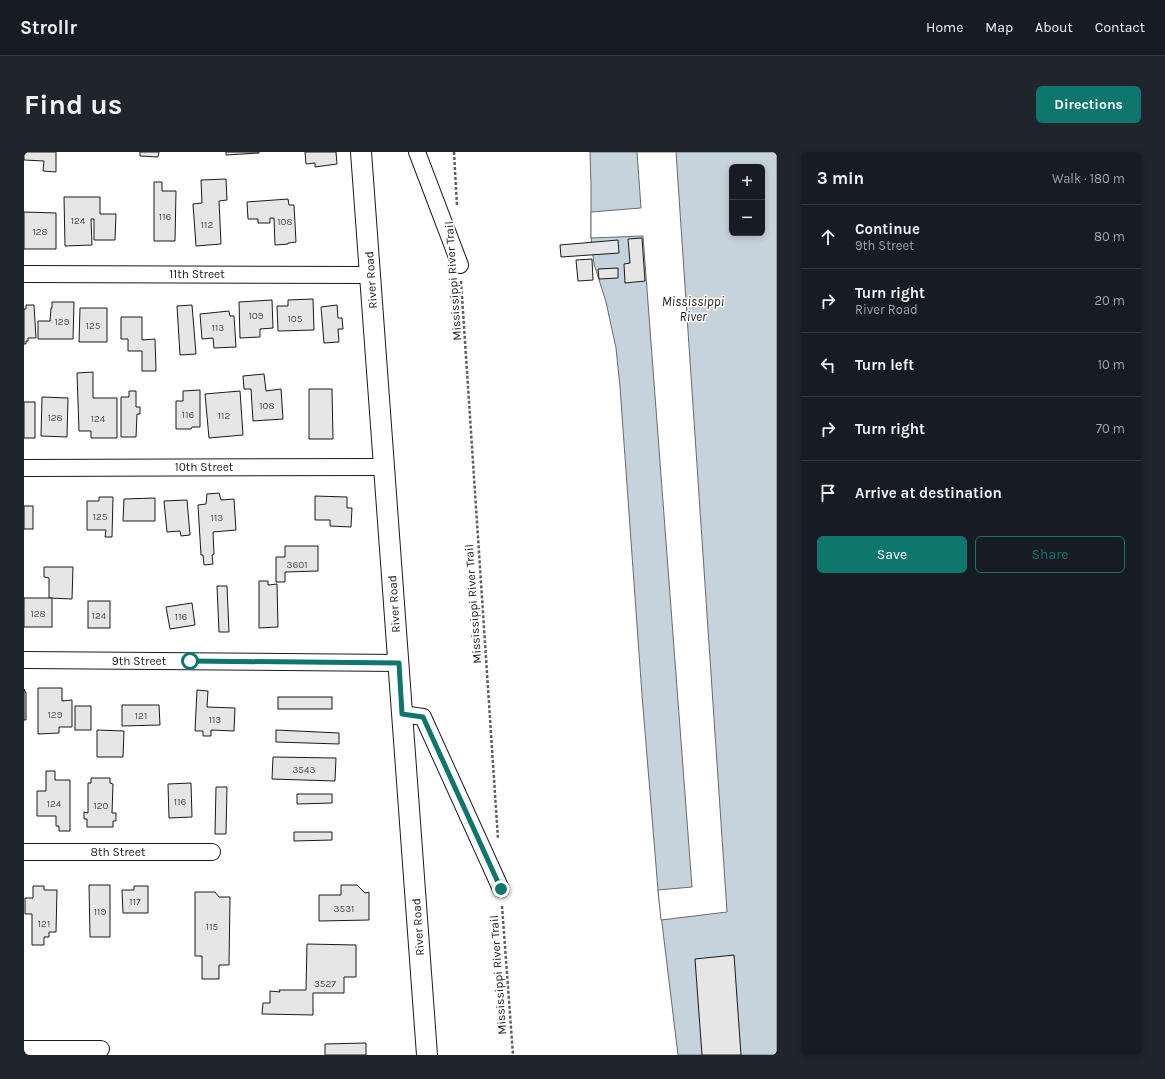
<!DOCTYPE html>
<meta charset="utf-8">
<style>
:root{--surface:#171b24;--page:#20242c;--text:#f1f3f6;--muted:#9ea1a6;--line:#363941;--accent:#0f766e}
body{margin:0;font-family:Karla,sans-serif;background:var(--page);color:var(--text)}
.controls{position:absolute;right:12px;top:12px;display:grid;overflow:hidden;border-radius:6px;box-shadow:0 2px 6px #0003}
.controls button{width:36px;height:36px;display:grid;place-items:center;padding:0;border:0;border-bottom:1px solid var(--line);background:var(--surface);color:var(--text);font:20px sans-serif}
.stop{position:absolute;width:12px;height:12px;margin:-9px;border:3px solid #0f766e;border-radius:50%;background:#fff}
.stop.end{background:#0f766e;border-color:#fff;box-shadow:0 1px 4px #0008}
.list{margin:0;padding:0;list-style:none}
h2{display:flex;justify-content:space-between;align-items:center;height:52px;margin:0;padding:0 16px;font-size:17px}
h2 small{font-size:13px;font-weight:400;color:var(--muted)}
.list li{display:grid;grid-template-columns:26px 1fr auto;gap:12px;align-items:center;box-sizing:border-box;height:64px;padding:0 16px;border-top:1px solid var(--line)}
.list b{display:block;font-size:15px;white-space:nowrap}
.list p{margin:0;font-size:13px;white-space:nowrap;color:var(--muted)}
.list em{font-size:13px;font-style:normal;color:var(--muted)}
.actions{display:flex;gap:8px;padding:12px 16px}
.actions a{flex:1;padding:9px 0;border:1px solid var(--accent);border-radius:6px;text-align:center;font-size:14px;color:var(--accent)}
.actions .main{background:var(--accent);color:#fff}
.icon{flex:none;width:22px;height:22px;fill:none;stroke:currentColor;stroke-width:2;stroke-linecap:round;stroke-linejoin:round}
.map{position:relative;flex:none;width:753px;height:903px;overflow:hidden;border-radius:6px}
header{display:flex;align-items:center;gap:24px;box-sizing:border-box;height:56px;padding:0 20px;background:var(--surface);border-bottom:1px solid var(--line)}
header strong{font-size:19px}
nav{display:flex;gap:22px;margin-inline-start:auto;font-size:14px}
.intro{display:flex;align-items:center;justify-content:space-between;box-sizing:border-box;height:96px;padding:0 24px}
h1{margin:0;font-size:28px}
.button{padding:10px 18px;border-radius:6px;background:var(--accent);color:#fff;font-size:14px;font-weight:700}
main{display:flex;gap:24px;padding:0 24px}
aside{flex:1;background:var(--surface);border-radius:6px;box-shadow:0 2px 6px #0003}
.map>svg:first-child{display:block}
</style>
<header>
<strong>Strollr</strong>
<nav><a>Home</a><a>Map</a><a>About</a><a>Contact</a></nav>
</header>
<div class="intro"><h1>Find us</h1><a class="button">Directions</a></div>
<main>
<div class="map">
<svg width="753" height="903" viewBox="0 0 753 903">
<rect width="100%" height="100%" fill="#fff"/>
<path fill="#c6d2dc" stroke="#6a6a6a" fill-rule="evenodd" d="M566 0H753V903H654L634 738 618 543 596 235 592 196 582 150 570 112 567 86V34ZM708 15H738V81H708Z"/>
<path fill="#fff" stroke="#6a6a6a" d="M613 0H652L703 760 637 768 634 738 668 735 619 84 567 86V60L617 56Z"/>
<g fill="#e6e6e6" stroke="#1a1a1a">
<path d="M0 0H32V20L19 19 20 9 0 8Z"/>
<path d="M116 0H135L134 5 116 4Z"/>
<path d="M202 0H235V1L202 3Z"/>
<path d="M281 0H312L313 12 291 15V11L282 12Z"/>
<path d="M202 27 203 48 195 49 197 92 172 94 169 52 178 51 177 28Z"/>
<path d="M130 30H138V39H152L151 89H130Z"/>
<path d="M40 45H76V62H92L91 88H70V67H67L68 93 41 94Z"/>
<path d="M264 47 265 53H270L272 90 264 91V92L251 93 250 66H246V71H234V67H224L223 50Z"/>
<path d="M0 60 32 61V97H0Z"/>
<path d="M618 86 621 129 601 131 600 112 606 111 604 87Z"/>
<path d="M594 88 595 101 537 105 536 93Z"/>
<path d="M568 107 569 128 554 129 552 108Z"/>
<path d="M594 116V126L575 127 574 117Z"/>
<path d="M289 147 290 178 254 179 253 154H264V148Z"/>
<path d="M248 148 249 176 236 177V185L216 186 215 150Z"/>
<path d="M28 150H50L49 187H14V169H26L27 156H28Z"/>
<path d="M2 153H10L12 186H4V189H2V192H0V157H2Z"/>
<path d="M168 153 172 202 156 203 153 154Z"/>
<path d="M313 153 314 166H318L319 177H314L315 190 300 191 297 155Z"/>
<path d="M56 156H83V190H55Z"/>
<path d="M205 159 206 164H210L212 195 190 196 189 186 178 187 176 162Z"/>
<path d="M97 165H118V188L131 187 132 219H118V199H104V187H97Z"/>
<path d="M69 220V246H93V286H67V279H55L53 221Z"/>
<path d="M240 222 242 239 257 237 259 267 229 269 227 237H220L219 224Z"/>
<path d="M285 237H308L309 287H285Z"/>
<path d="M176 238V275H168L167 277H152V249H159V239Z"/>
<path d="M105 239H112V255H116V262H113L112 285H97V245H105Z"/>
<path d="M216 239 219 283 185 286 181 242Z"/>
<path d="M18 245 44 246 43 285 17 284Z"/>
<rect x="0" y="250" width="11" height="36"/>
<path d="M195 341 197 348 210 347 212 378 189 380 190 402 188 403 189 412 180 413 179 403H177L174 353 182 352 183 342Z"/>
<path d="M291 344 323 345V356H328L327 375 306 374V368H291Z"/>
<path d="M75 345H89L88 385H81L82 378H63V349H75Z"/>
<path d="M131 346V369H99L100 347Z"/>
<path d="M163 348 166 383 157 384 156 379 143 380 140 349Z"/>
<rect x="0" y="354" width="9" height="23"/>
<path d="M261 394H294V419L261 420V430H252V405H261Z"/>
<path d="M20 415H49L48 447 25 446V426L20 425Z"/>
<path d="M235 429H244V433L253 432 254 475 235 476Z"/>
<path d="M193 434H203L205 480H195Z"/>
<rect x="0" y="446" width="28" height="29"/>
<rect x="64" y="449" width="22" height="27"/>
<path d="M168 451 171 473 146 477 142 455Z"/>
<path d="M14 536H38V549L48 548V575H35V581L14 582Z"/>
<path d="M0 537 1 540H2V568H0Z"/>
<path d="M173 538 184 539 183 555 211 556 210 579 187 578V584H179V579H171Z"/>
<rect x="254" y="545" width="54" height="12"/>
<path d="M98 553H135L136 573 98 574Z"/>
<rect x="51" y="554" width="16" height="24"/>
<path d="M73 578 100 579 99 605H73Z"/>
<path d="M252 578 315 581V592L252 590Z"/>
<path d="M249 605 312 606 311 629 248 627Z"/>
<path d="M22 619H31V628H46V679H35V674H32V664H13V639H22Z"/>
<path d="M67 626H86V631L89 632 88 661H92V669H89V675H63V667H60V660L64 661V631H67Z"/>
<path d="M167 631 168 665 145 666 144 632Z"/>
<path d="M192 635H203L202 682H191Z"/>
<path d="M273 642H308V651L273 652Z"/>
<path d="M270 680H308V688L270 689Z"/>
<path d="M65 733H86V785H66Z"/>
<path d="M317 733H333L341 741 345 740V768L295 769V743H317Z"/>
<path d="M9 734H20V738H33L32 780H25V785H20V793H8V762H1V746H9Z"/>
<path d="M110 734H124V761H99L98 738H110Z"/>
<path d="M171 740H191L195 745H206L205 813H195V827H178V804H171Z"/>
<path d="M283 792 332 793V825H320V841H289V863L238 862 239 851H246V839L256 840 255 838H282Z"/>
<path d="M710 803 717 903H678L671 807Z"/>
<path d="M342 891V903H301V892Z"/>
</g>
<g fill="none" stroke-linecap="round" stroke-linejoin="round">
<defs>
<g id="minor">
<path d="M393 0 436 113"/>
<path d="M0 122 347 123"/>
<path d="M0 316 360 315"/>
<path d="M0 508 375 511"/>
<path d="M378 562 399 565 477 737"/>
<path d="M0 700H188"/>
<path d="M0 897H77"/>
</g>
<path id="tertiary" d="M337 0 403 903"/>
</defs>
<use href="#minor" stroke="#1a1a1a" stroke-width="18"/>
<use href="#tertiary" stroke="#1a1a1a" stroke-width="22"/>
<g stroke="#5f5f5f" stroke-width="2.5" stroke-dasharray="3 2" stroke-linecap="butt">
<path d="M430 0 433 54"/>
<path d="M437 129 474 687"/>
<path d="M478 754 489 903"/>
</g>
<use href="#minor" stroke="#fff" stroke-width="16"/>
<use href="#tertiary" stroke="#fff" stroke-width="20"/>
</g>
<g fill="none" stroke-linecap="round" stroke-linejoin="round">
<path stroke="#0f766e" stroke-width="5" d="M166 509 375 511 378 562 399 565 477 737"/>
</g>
<g text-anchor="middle" stroke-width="3" stroke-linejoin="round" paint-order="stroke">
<g font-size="10" fill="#4d4d4d">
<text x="141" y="68">116</text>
<text x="54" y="72">124</text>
<text x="261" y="73">108</text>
<text x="183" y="76">112</text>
<text x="16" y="83">128</text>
<text x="232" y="167">109</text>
<text x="271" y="170">105</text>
<text x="38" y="173">129</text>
<text x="69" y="177">125</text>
<text x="194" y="179">113</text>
<text x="243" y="257">108</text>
<text x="164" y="266">116</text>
<text x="200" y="267">112</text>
<text x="31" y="269">128</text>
<text x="74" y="270">124</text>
<text x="76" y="368">125</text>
<text x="193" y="369">113</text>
<text x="273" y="416">3601</text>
<text x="14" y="465">128</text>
<text x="75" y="467">124</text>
<text x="157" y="468">116</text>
<text x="31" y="566">129</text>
<text x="117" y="567">121</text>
<text x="191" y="571">113</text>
<text x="280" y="621">3543</text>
<text x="156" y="653">116</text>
<text x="30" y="655">124</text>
<text x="77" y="657">120</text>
<text x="111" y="753">117</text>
<text x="320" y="760">3531</text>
<text x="76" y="763">119</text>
<text x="20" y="775">121</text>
<text x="188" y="778">115</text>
<text x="301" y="835">3527</text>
</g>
<g font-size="12" fill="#1a1a1a" stroke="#fff">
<text x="173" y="126">11th Street</text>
<text transform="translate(347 128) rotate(-94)" y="4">River Road</text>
<text transform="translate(429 129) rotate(-94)" y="4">Mississippi River Trail</text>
<text x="180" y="319">10th Street</text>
<text transform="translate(370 452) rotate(-94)" y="4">River Road</text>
<text transform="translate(449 452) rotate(-94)" y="4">Mississippi River Trail</text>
<text x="115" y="513">9th Street</text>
<text x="94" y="704">8th Street</text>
<text transform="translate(394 775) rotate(-94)" y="4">River Road</text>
<text transform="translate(474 823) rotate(-94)" y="4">Mississippi River Trail</text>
</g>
<g font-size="13" font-style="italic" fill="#1a1a1a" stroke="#fff">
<text x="669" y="154">Mississippi<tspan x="669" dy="15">River</tspan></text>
</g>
</g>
</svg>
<div class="controls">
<button>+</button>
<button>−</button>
</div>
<div class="stop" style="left:166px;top:509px"></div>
<div class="stop end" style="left:477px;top:737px"></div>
</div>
<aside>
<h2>3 min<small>Walk · 180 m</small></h2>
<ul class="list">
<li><svg class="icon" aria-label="ahead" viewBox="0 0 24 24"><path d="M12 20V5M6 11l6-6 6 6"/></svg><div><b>Continue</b><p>9th Street</p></div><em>80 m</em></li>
<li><svg class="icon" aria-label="right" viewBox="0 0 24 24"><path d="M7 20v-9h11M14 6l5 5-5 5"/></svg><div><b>Turn right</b><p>River Road</p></div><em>20 m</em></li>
<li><svg class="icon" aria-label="left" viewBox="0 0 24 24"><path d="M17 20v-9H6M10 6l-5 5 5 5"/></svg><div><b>Turn left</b></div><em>10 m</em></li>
<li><svg class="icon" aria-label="right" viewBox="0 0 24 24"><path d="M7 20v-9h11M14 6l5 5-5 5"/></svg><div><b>Turn right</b></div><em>70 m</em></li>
<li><svg class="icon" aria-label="arrive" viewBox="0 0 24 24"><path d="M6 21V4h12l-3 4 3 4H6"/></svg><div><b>Arrive at destination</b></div></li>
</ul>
<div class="actions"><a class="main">Save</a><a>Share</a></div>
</aside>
</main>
